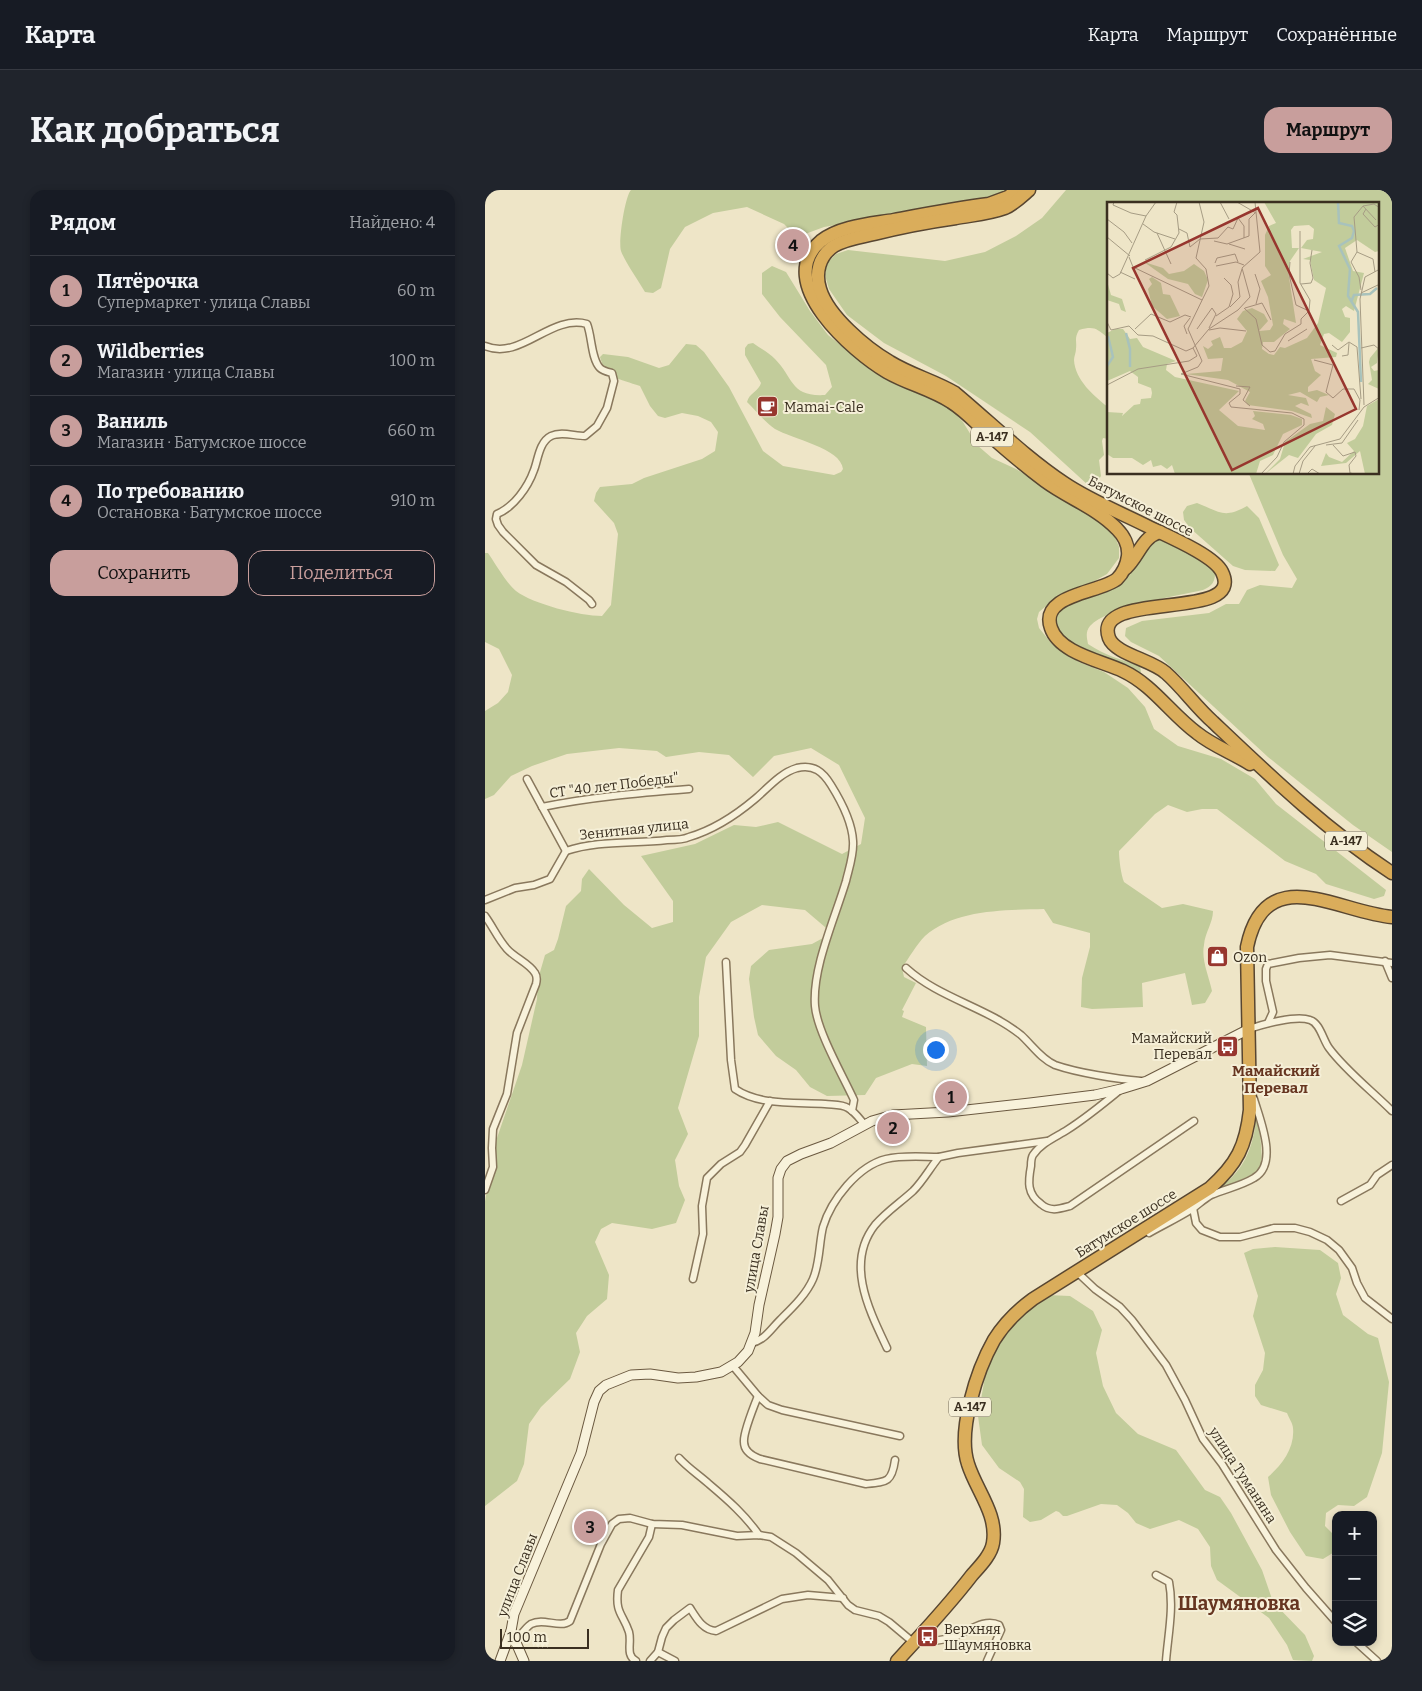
<!DOCTYPE html>
<html lang="ru">
<meta charset="utf-8">
<style>
:root{--surface:#171b24;--page:#20242c;--text:#f1f3f6;--muted:#9ea1a6;--line:#363941;--accent:#c89e9c}
body{margin:0;font-family:Bitter,serif;background:var(--page);color:var(--text)}
.controls{position:absolute;right:15px;bottom:15px;display:grid;overflow:hidden;border-radius:10px;box-shadow:0 2px 8px #0003}
.controls button{width:45px;height:45px;display:grid;place-items:center;padding:0;border:0;border-bottom:1px solid var(--line);background:var(--surface);color:var(--text);font:25px sans-serif}
.scale{position:absolute;left:15px;bottom:12px;width:89px;box-sizing:border-box;padding-left:5px;border:2px solid #3a2f20;border-top:0;font-size:14px;line-height:18px;white-space:nowrap;color:#3a2f20;-webkit-text-stroke:4px #f5efd7;paint-order:stroke}
.you{position:absolute;left:450px;top:859px;width:18px;height:18px;margin:-12px;border:4px solid #fff;border-radius:50%;background:#1a73e8;box-shadow:0 0 0 8px #1a73e833}
.badge{display:grid;place-items:center;width:32px;height:32px;border-radius:50%;background:var(--accent);color:#111;font-size:16px;font-weight:700}
.pin{position:absolute;translate:-50% -50%;border:2px solid #fff;box-shadow:0 1px 5px #0006}
.list{margin:0;padding:0;list-style:none}
h2{display:flex;justify-content:space-between;align-items:center;height:65px;margin:0;padding:0 20px;font-size:21px}
h2 small{font-size:16px;font-weight:400;color:var(--muted)}
.list li{display:grid;grid-template-columns:32px 1fr auto;gap:15px;align-items:center;box-sizing:border-box;height:70px;padding:0 20px;border-top:1px solid var(--line)}
.list b{display:block;font-size:19px;white-space:nowrap}
.list p{margin:0;font-size:16px;white-space:nowrap;color:var(--muted)}
.list em{font-size:16px;font-style:normal;color:var(--muted)}
.actions{display:flex;gap:10px;padding:15px 20px}
.actions a{flex:1;padding:11px 0;border:1px solid var(--accent);border-radius:15px;text-align:center;font-size:18px;color:var(--accent)}
.actions .main{background:var(--accent);color:#111}
.icon{flex:none;width:28px;height:28px;fill:none;stroke:currentColor;stroke-width:2;stroke-linecap:round;stroke-linejoin:round}
.map{position:relative;flex:none;width:907px;height:1471px;overflow:hidden;border-radius:15px}
header{display:flex;align-items:center;gap:30px;box-sizing:border-box;height:70px;padding:0 25px;background:var(--surface);border-bottom:1px solid var(--line)}
header strong{font-size:24px}
nav{display:flex;gap:28px;margin-inline-start:auto;font-size:18px}
.intro{display:flex;align-items:center;justify-content:space-between;box-sizing:border-box;height:120px;padding:0 30px}
h1{margin:0;font-size:35px}
.button{padding:12px 22px;border-radius:15px;background:var(--accent);color:#111;font-size:18px;font-weight:700}
main{display:flex;gap:30px;padding:0 30px}
aside{flex:1;background:var(--surface);border-radius:15px;box-shadow:0 2px 8px #0003}
.map>svg:first-child{display:block}
</style>
<header>
<strong>Карта</strong>
<nav><a>Карта</a><a>Маршрут</a><a>Сохранённые</a></nav>
</header>
<div class="intro"><h1>Как добраться</h1><a class="button">Маршрут</a></div>
<main>
<aside>
<h2>Рядом<small>Найдено: 4</small></h2>
<ul class="list">
<li><span class="badge">1</span><div><b>Пятёрочка</b><p>Супермаркет · улица Славы</p></div><em>60 m</em></li>
<li><span class="badge">2</span><div><b>Wildberries</b><p>Магазин · улица Славы</p></div><em>100 m</em></li>
<li><span class="badge">3</span><div><b>Ваниль</b><p>Магазин · Батумское шоссе</p></div><em>660 m</em></li>
<li><span class="badge">4</span><div><b>По требованию</b><p>Остановка · Батумское шоссе</p></div><em>910 m</em></li>
</ul>
<div class="actions"><a class="main">Сохранить</a><a>Поделиться</a></div>
</aside>
<div class="map">
<svg width="907" height="1471" viewBox="0 0 907 1471">
<rect width="100%" height="100%" fill="#eee5c7"/>
<g fill="#c2cc9b">
<path d="M146 0H523L511 8 339 37 312 47 299 34 262 17 228 23 200 37 185 59 176 98 168 103 160 102C153 90 140 72 136 61 133 52 140 6 146 0Z"/>
<path d="M581 0H907V662L868 635 783 567 674 466 646 452 640 446 641 438 657 431 724 423 741 414H754L762 400 775 395 807 398 812 389 798 365 764 284H893V14H623V148C611 138 609 136 594 140 589 149 592 150 591 159 591 163 589 166 589 170 590 190 609 206 623 217V249L618 248 617 251 619 265 614 270 616 286 611 294 603 295 545 242 461 186 399 153 362 125 344 99 340 85 342 73 351 64 363 60 460 71 500 62 531 46 557 28Z"/>
<path d="M287 76 301 82 325 121 343 145 381 175 406 191 456 213 470 223 478 232 492 255 507 268 531 279 590 316 623 337 629 344 634 357V368L622 384 606 393 574 405 554 422 552 429 554 438 567 454 594 472 619 482 643 498 660 517 669 539 693 556 736 569 770 589 791 614 901 700 899 706 889 709 841 694 831 684 800 671 732 619H717L702 622 683 615 670 624 634 661C634 669 636 685 639 692L677 718 698 714 728 721C728 733 720 742 719 755 716 770 724 786 727 801L720 813 707 815 700 783 657 793 658 817 607 819 596 817 597 788 605 757V743L568 733 559 719C521 720 470 719 440 746 431 755 424 768 417 778L419 787 431 793 417 820 419 821 417 827 441 837 442 876 427 874 391 888 380 905 342 906 325 897 311 880 291 866 273 845 269 827 264 789 266 776 284 760 327 754 347 743 320 720 277 715 246 732 221 767 214 807V846L193 918 203 944 190 970 194 996 200 1010 191 1033 167 1039 127 1033 116 1039 110 1052 124 1085 122 1109 102 1126 91 1143 95 1162 85 1189 56 1217 44 1234 39 1274 32 1291 0 1316V1011L12 948 37 875 52 809 53 789 60 765 69 760 73 749 81 716 96 701 97 689 104 679 139 715 167 738 188 732V711L156 666 210 654 249 635 271 637 293 632 357 664 376 654 380 628 354 575 326 558 289 566 268 587 244 565 214 562 181 567 172 561 134 558 82 564 47 576 26 586 9 605 0 609V521L13 513 23 502 27 485 14 459 0 452V363H3C10 373 22 394 31 401 48 414 95 426 117 426L126 415 133 344 129 333 109 311 111 303 115 297 147 294 159 288 217 269 230 261 233 242 226 232 213 226 197 223 180 228 173 226 165 216 155 196C135 189 121 189 115 167L118 164 143 167 174 178 184 175 201 154 211 155 219 162 244 197 278 261 298 276 349 285 356 282 358 279C356 258 307 249 290 239 280 232 271 221 262 212 264 203 274 201 276 193L260 165V158L263 154 268 153C275 158 284 163 290 169 309 188 305 207 340 205L347 197 341 175 295 127 277 104V83Z"/>
<path d="M712 313C735 322 739 329 762 316L774 328 794 375 790 381 760 380 748 376 705 338 699 330 698 322 702 316Z"/>
<path d="M674 348H679L724 375 730 383C730 392 727 396 718 400 691 406 622 417 605 436 600 442 602 448 603 454 619 465 637 470 655 476L656 482 654 483 622 473 576 448 569 426 573 418 627 396 659 364 669 351Z"/>
<path d="M772 928C774 938 780 971 774 979 769 986 738 997 728 1001 749 990 763 971 768 947 770 941 770 933 772 928Z"/>
<path d="M790 1057 835 1060 853 1073 856 1088 851 1104 858 1125 883 1144 893 1148 904 1192 897 1263 882 1307 869 1316 853 1315 841 1323 840 1336 851 1347V1361L838 1369 821 1366 805 1342 786 1305 783 1287C797 1275 810 1258 808 1238 808 1234 804 1228 802 1223L776 1215 770 1206V1195L778 1180 780 1163 768 1126 773 1106 759 1063 768 1059Z"/>
<path d="M562 1105 585 1106 608 1121 617 1140 611 1163 618 1196 631 1223 653 1244 691 1260 720 1300 735 1307 746 1323 777 1380 788 1412 820 1445 829 1466 827 1471 808 1470 802 1455 784 1428 732 1390 726 1376 725 1357 713 1339 694 1330 665 1339 651 1333 643 1323 632 1315 616 1314 582 1326H578L574 1322 571 1321 556 1330 545 1332 538 1327 539 1299 535 1292 514 1278 497 1255 493 1226 500 1187 513 1153 534 1125Z"/>
</g>
<g fill="none" stroke-linecap="round" stroke-linejoin="round">
<defs>
<g id="street">
<path d="M0 156C36 171 65 124 102 134 107 146 106 169 115 178 118 181 123 182 127 183L129 191 122 218 112 236 100 246C89 246 76 241 66 246 54 252 53 270 49 280 43 297 29 317 12 324L11 329 13 335 18 342 51 375 81 392 104 410 107 414"/>
<path d="M42 589 81 661"/>
<path d="M57 617C106 607 154 603 204 599"/>
<path d="M81 661C113 650 149 654 182 650 189 650 198 650 204 647 228 640 251 625 270 609 283 598 295 583 312 578 329 574 338 582 346 595 356 611 367 631 368 651 369 665 364 678 361 691 350 728 327 778 330 816 332 841 358 886 369 910L367 921"/>
<path d="M0 710 30 698 49 695 65 689 81 661"/>
<path d="M0 726C8 737 13 749 22 759 30 768 44 773 50 783 52 786 52 790 51 794L32 843 22 904 8 939 7 958 8 977 0 1000"/>
<path d="M900 771 907 788"/>
<path d="M241 772 246 870 250 899C275 916 311 912 340 914 347 915 357 914 363 918 370 922 374 928 379 934"/>
<path d="M421 778C454 808 501 817 536 845 547 855 556 869 570 875 593 883 632 889 656 891"/>
<path d="M783 833 788 822 781 791V779L783 774 814 768 845 765 907 773"/>
<path d="M764 839C779 834 811 825 825 830 835 833 838 850 844 858 860 880 887 901 907 921"/>
<path d="M635 900C618 914 601 928 582 940 571 947 556 953 548 965 546 968 546 973 546 976 543 992 542 1004 556 1014 565 1022 574 1019 585 1016L709 931"/>
<path d="M856 1011 885 995 892 985 907 975"/>
<path d="M708 1018 711 1033 717 1040 735 1047H755L789 1038H810L825 1042 842 1050 854 1060 867 1078 872 1093 880 1108 907 1129"/>
<path d="M664 1043C678 1035 693 1028 707 1019 714 1014 719 1009 726 1005 740 999 756 996 769 988 794 974 775 930 769 909"/>
<path d="M592 1082 610 1099 635 1117 647 1130 681 1175 700 1210 718 1249 737 1274 791 1360 821 1398 851 1432"/>
<path d="M208 1089 218 1044 217 1016 222 988 236 974 255 962 260 955 285 911"/>
<path d="M266 1153C279 1151 286 1139 295 1130 307 1118 321 1105 328 1089 335 1073 334 1053 338 1037 346 1010 373 976 401 969 418 965 437 967 454 967"/>
<path d="M402 1158C384 1120 360 1073 390 1035 401 1022 416 1012 428 1001 438 991 445 978 454 967L473 963 562 951"/>
<path d="M248 1176 273 1206 283 1215 297 1220 415 1246"/>
<path d="M273 1206C269 1216 258 1243 259 1252 259 1261 267 1266 275 1269L381 1294C402 1292 407 1292 410 1270"/>
<path d="M194 1268C203 1278 214 1285 224 1294 243 1310 260 1325 274 1345"/>
<path d="M671 1385 684 1392C689 1418 683 1445 681 1471"/>
<path d="M30 1452C35 1446 40 1438 46 1434 59 1427 74 1439 85 1431L116 1354 127 1334 134 1329 145 1328 167 1334 197 1335 252 1346 274 1345 286 1347 311 1363 343 1390 363 1415 370 1420 394 1426 404 1432 429 1453C441 1452 454 1451 465 1448 481 1444 498 1427 514 1435L516 1440 502 1471"/>
<path d="M871 1452 892 1471"/>
<path d="M173 1462 190 1471"/>
<path d="M151 1471C140 1465 147 1453 144 1442 138 1424 130 1423 133 1400L164 1347 167 1334"/>
<path d="M165 1471 173 1462 177 1447 181 1438 189 1430 205 1418C212 1429 218 1440 231 1441L297 1409 323 1405 358 1408"/>
</g>
<g id="secondary">
<path d="M26 1441 39 1471"/>
<path d="M15 1471 26 1441 29 1424 96 1263 109 1212 114 1201 121 1195 146 1185 165 1184 193 1188 211 1187 236 1182 253 1172 263 1161 270 1143 274 1115 290 1044 293 1027V988L296 979 302 971 316 964 346 953 387 931 408 925 463 922 545 913 610 905 636 899 662 891 764 839"/>
</g>
<g id="highway">
<path d="M532 0 523 7 504 14C472 18 441 24 409 30 386 34 355 36 336 51 287 92 368 162 402 182 423 194 446 199 466 212 479 220 490 232 501 242 520 259 540 276 560 291 583 308 612 318 632 339 639 346 644 356 643 366 642 374 638 383 632 389 615 403 554 404 566 438 574 463 617 471 638 481 668 495 686 524 712 543 728 556 748 563 765 574"/>
<path d="M544 0C536 7 529 14 520 18 504 24 487 25 471 28 443 32 416 37 389 44 376 47 360 49 349 56 334 66 330 83 335 99 343 126 381 158 405 172 426 185 450 191 470 203 506 233 540 267 579 293 604 310 634 322 662 336 680 345 729 365 737 382 762 433 606 398 624 448 630 464 667 470 681 483 698 498 711 517 728 532 785 586 841 640 907 683"/>
<path d="M641 378C654 366 657 347 675 342"/>
<path d="M412 1471C438 1443 464 1415 487 1385 495 1376 506 1365 508 1353 513 1324 491 1300 483 1274 472 1241 492 1180 509 1150 519 1134 533 1120 548 1109L725 998C752 974 761 956 765 920L762 757C780 670 852 722 907 727"/>
</g>
</defs>
<use href="#street" stroke="#89785d" stroke-width="9"/>
<use href="#secondary" stroke="#6b5940" stroke-width="11"/>
<use href="#highway" stroke="#584631" stroke-width="15"/>
<use href="#street" stroke="#f8f2db" stroke-width="6"/>
<use href="#secondary" stroke="#f8f2db" stroke-width="9"/>
<use href="#highway" stroke="#daad5b" stroke-width="12"/>
</g>
<defs>
<symbol id="cafe-square" viewBox="-11 -11 22 22"><rect x="-9" y="-9" width="18" height="18" rx="4" fill="#97362e" stroke="#f5efd7"/><path d="M-5.5-4.5H6V0H3Q3 3.5 0 3.5H-2.5Q-5.5 3.5-5.5 0ZM3-3.2v2h1.7v-2ZM-6 4.5H4V6H-6Z" fill="#fff"/></symbol>
<symbol id="shop-square" viewBox="-11 -11 22 22"><rect x="-9" y="-9" width="18" height="18" rx="4" fill="#97362e" stroke="#f5efd7"/><path d="M-5-2.5h2.3a2.7 3.5 0 0 1 5.4 0H5L5.5 6h-11ZM-1.5-2.5h3a1.5 2.3 0 0 0-3 0Z" fill="#fff"/></symbol>
<symbol id="bus-square" viewBox="-11 -11 22 22"><rect x="-9" y="-9" width="18" height="18" rx="4" fill="#97362e" stroke="#f5efd7"/><path d="M-5-6H5V4H4V6H2V4H-2V6H-4V4H-5ZM-3.5-4V0h7V-4ZM-3.5 1.2v1.5H-2V1.2ZM2 1.2v1.5H3.5V1.2Z" fill="#fff"/></symbol>
</defs>
<g fill-rule="evenodd">
<use href="#cafe-square" x="270" y="204" width="25" height="25"/>
<use href="#shop-square" x="720" y="754" width="25" height="25"/>
<use href="#bus-square" x="730" y="844" width="25" height="25"/>
<use href="#bus-square" x="430" y="1434" width="25" height="25"/>
</g>
<g text-anchor="middle" stroke-width="4" stroke-linejoin="round" paint-order="stroke">
<g fill="#f5efd7" stroke="#726957" stroke-width="1">
<rect x="486" y="237.5" width="42" height="19" rx="4"/>
<rect x="840" y="641.5" width="42" height="19" rx="4"/>
<rect x="464" y="1207.5" width="42" height="19" rx="4"/>
</g>
<g font-size="12" font-weight="bold" fill="#3a2f20">
<text x="507" y="251">А-147</text>
<text x="861" y="655">А-147</text>
<text x="485" y="1221">А-147</text>
</g>
<g font-size="14" fill="#3a2f20" stroke="#f5efd7" text-anchor="start">
<text x="299" y="222">Mamai-Cale</text>
<text x="748" y="772">Ozon</text>
<text x="727" y="853" text-anchor="end">Мамайский<tspan x="727" dy="16">Перевал</tspan></text>
<text x="459" y="1444">Верхняя<tspan x="459" dy="16">Шаумяновка</tspan></text>
</g>
<g font-size="14" fill="#3a2f20" stroke="#f5efd7">
<text transform="translate(656 316) rotate(27)" y="5">Батумское шоссе</text>
<text transform="translate(129 595) rotate(-7)" y="5">СТ "40 лет Победы"</text>
<text transform="translate(149 639) rotate(-6)" y="5">Зенитная улица</text>
<text transform="translate(641 1033) rotate(-32)" y="5">Батумское шоссе</text>
<text transform="translate(271 1059) rotate(-80)" y="5">улица Славы</text>
<text transform="translate(758 1285) rotate(57)" y="5">улица Туманяна</text>
<text transform="translate(32 1385) rotate(-69)" y="5">улица Славы</text>
</g>
<g font-size="15" font-weight="bold" fill="#663520" stroke="#f5efd7">
<text x="791" y="886">Мамайский<tspan x="791" dy="17">Перевал</tspan></text>
</g>
<g font-size="19" font-weight="bold" fill="#663520" stroke="#f5efd7">
<text x="754" y="1420">Шаумяновка</text>
</g>
</g>
<g transform="translate(622 12)">
<rect width="272" height="272" fill="#eee5c7"/>
<path d="M157 0H272V49L268 50 250 38 238 46 246 69 257 71 247 109 239 104 235 107 238 115 243 116V130L235 140 222 131 217 132 213 143 230 151 229 155 204 157 208 169 214 173 201 185V190L210 188 222 193 213 195 210 200 193 190 181 193 199 196 202 204 194 201 188 204 204 212 205 216 185 209 141 203 138 199 143 190 121 178 79 172 114 169 116 156 101 157 96 144 101 147 106 143 104 139 113 135 117 146H124L135 140 140 129 130 117 136 109 145 106 157 112 161 119 152 129 163 128 166 123 161 95 154 79 164 73 158 64V33L162 24 169 21ZM202 23 207 27 206 37 200 38 194 46 215 50 196 57 203 58 207 78 219 86 211 121 200 136 178 146 173 145 167 153 162 152 155 147 156 140H167L183 127 176 122 177 117 189 121 181 69 183 59 192 46H185L184 28 187 24ZM37 60 56 66 62 72 77 69 87 62 97 69 101 78 95 95 88 92 81 82 61 77ZM45 75 54 81 56 92 63 93 73 114 60 117 45 104 41 87 45 82 42 77ZM0 79 4 93 15 97 19 110 14 108 12 102 0 98ZM8 127H16L23 137 30 136 36 145 69 159 60 162 59 168 68 175 132 189 112 208 131 224 158 228 156 222 145 217 148 214 146 209 184 213 195 217V223L176 232 166 253 153 259 149 272H68L65 263 60 267 54 263 46 265 44 258 36 263 25 256H6L0 252V210L16 211 15 214 27 203 33 202 34 197 44 196 45 191 44 186 31 181V175L23 169 0 179V131ZM272 145 270 161 264 165 267 169 272 168V187L261 182 265 178 262 160 263 156ZM272 197V272H258L253 249 239 261 214 264 219 251 222 255 235 260 247 249 240 241 248 237 256 224 260 204ZM219 205 228 212 225 223 209 232 191 256 182 253 158 272 173 257 178 240 203 222 216 219Z" fill="#c2cc9b" fill-rule="evenodd"/>
<path fill="none" stroke="#a8c2bc" stroke-width="2.5" d="M231 0 232 21 245 24 247 29 245 36 232 44 243 67 241 94 251 110 254 180M244 100 247 93 263 92 270 86M19 131 23 147V165M0 164 6 155 1 134"/>
<path fill="none" stroke="#a69c84" stroke-width="1" d="M7 0 6 3 24 11 39 14M92 0 97 20 89 56 99 67 102 84 81 127 95 159 91 165 74 172 133 187V192L122 201 124 205 185 211 197 217V223L177 240 170 255 154 272M113 0 122 17M130 0 149 11M256 4 267 2 273 6M259 7 256 12 268 25 273 22M0 17 17 30 25 41M36 22 47 30 68 37M72 27 80 31 83 45 93 37 111 36 121 25 126 27 131 16 137 24V36M193 29V81L203 98 202 109M50 31 64 62M0 35 23 54M107 39 120 42 142 34V17L148 11M122 42 138 47M250 50 244 60 252 75 254 88M22 55 26 65 95 98M38 58 64 45 72 31 70 13 67 10 70 0M183 60 182 72 189 103 202 109M108 61 110 56 128 52 131 60M109 64 129 60 137 63M13 70 28 77M268 70 266 57 250 50 247 15 256 4 269 18M0 71 6 76 13 72 39 14 49 0M148 72 153 87 149 102M194 82 204 81 206 76 203 61 205 48M254 91 273 82M123 105 133 95 131 80 135 67M137 106 149 117 155 143 163 150 168 149 178 132 194 122M138 106 155 101 164 118M109 114 122 105 126 92 124 83 117 76M0 120 4 128 22 124 31 133 46 134 79 149 86 146 102 127 131 108 143 95 135 66 153 50 148 0M194 122V117L202 109M28 127 44 112 63 120 78 113 84 115M90 127 105 106 109 112 102 126M102 128 113 126 139 129M80 132 77 124 83 116M181 139 200 127M225 143 231 148 242 140 250 145 254 197M254 146 267 143 273 148M235 154 241 153 242 141M207 158 226 163 219 190 226 196 236 187H247L253 198 252 208M0 183 31 167 82 159 90 154 86 146M129 184 143 185 136 198 143 204M257 203 253 97 258 75 273 67M219 243 235 241 251 218M226 243 236 254 248 250 249 254 242 263 243 271 248 272M186 272 188 264 203 245 233 237 257 205 273 195M192 272 196 259 208 244M200 272 205 267 213 272"/>
<path fill="#97362e" fill-opacity="0.15" stroke="#97362e" stroke-width="2.5" d="M151 6 249 207 125 268 26 66Z"/>
<rect width="272" height="272" fill="none" stroke="#3a2f20" stroke-width="2.5"/>
</g>
</svg>
<div class="controls">
<button>+</button>
<button>−</button>
<button><svg class="icon" aria-label="layers" viewBox="0 0 24 24"><path d="M12 4l9 5-9 5-9-5zM3 14l9 5 9-5"/></svg></button>
</div>
<div class="scale">100 m</div>
<div class="you"></div>
<div class="pin badge" style="left:466px;top:907px">1</div>
<div class="pin badge" style="left:408px;top:938px">2</div>
<div class="pin badge" style="left:105px;top:1337px">3</div>
<div class="pin badge" style="left:308px;top:55px">4</div>
</div>
</main>
